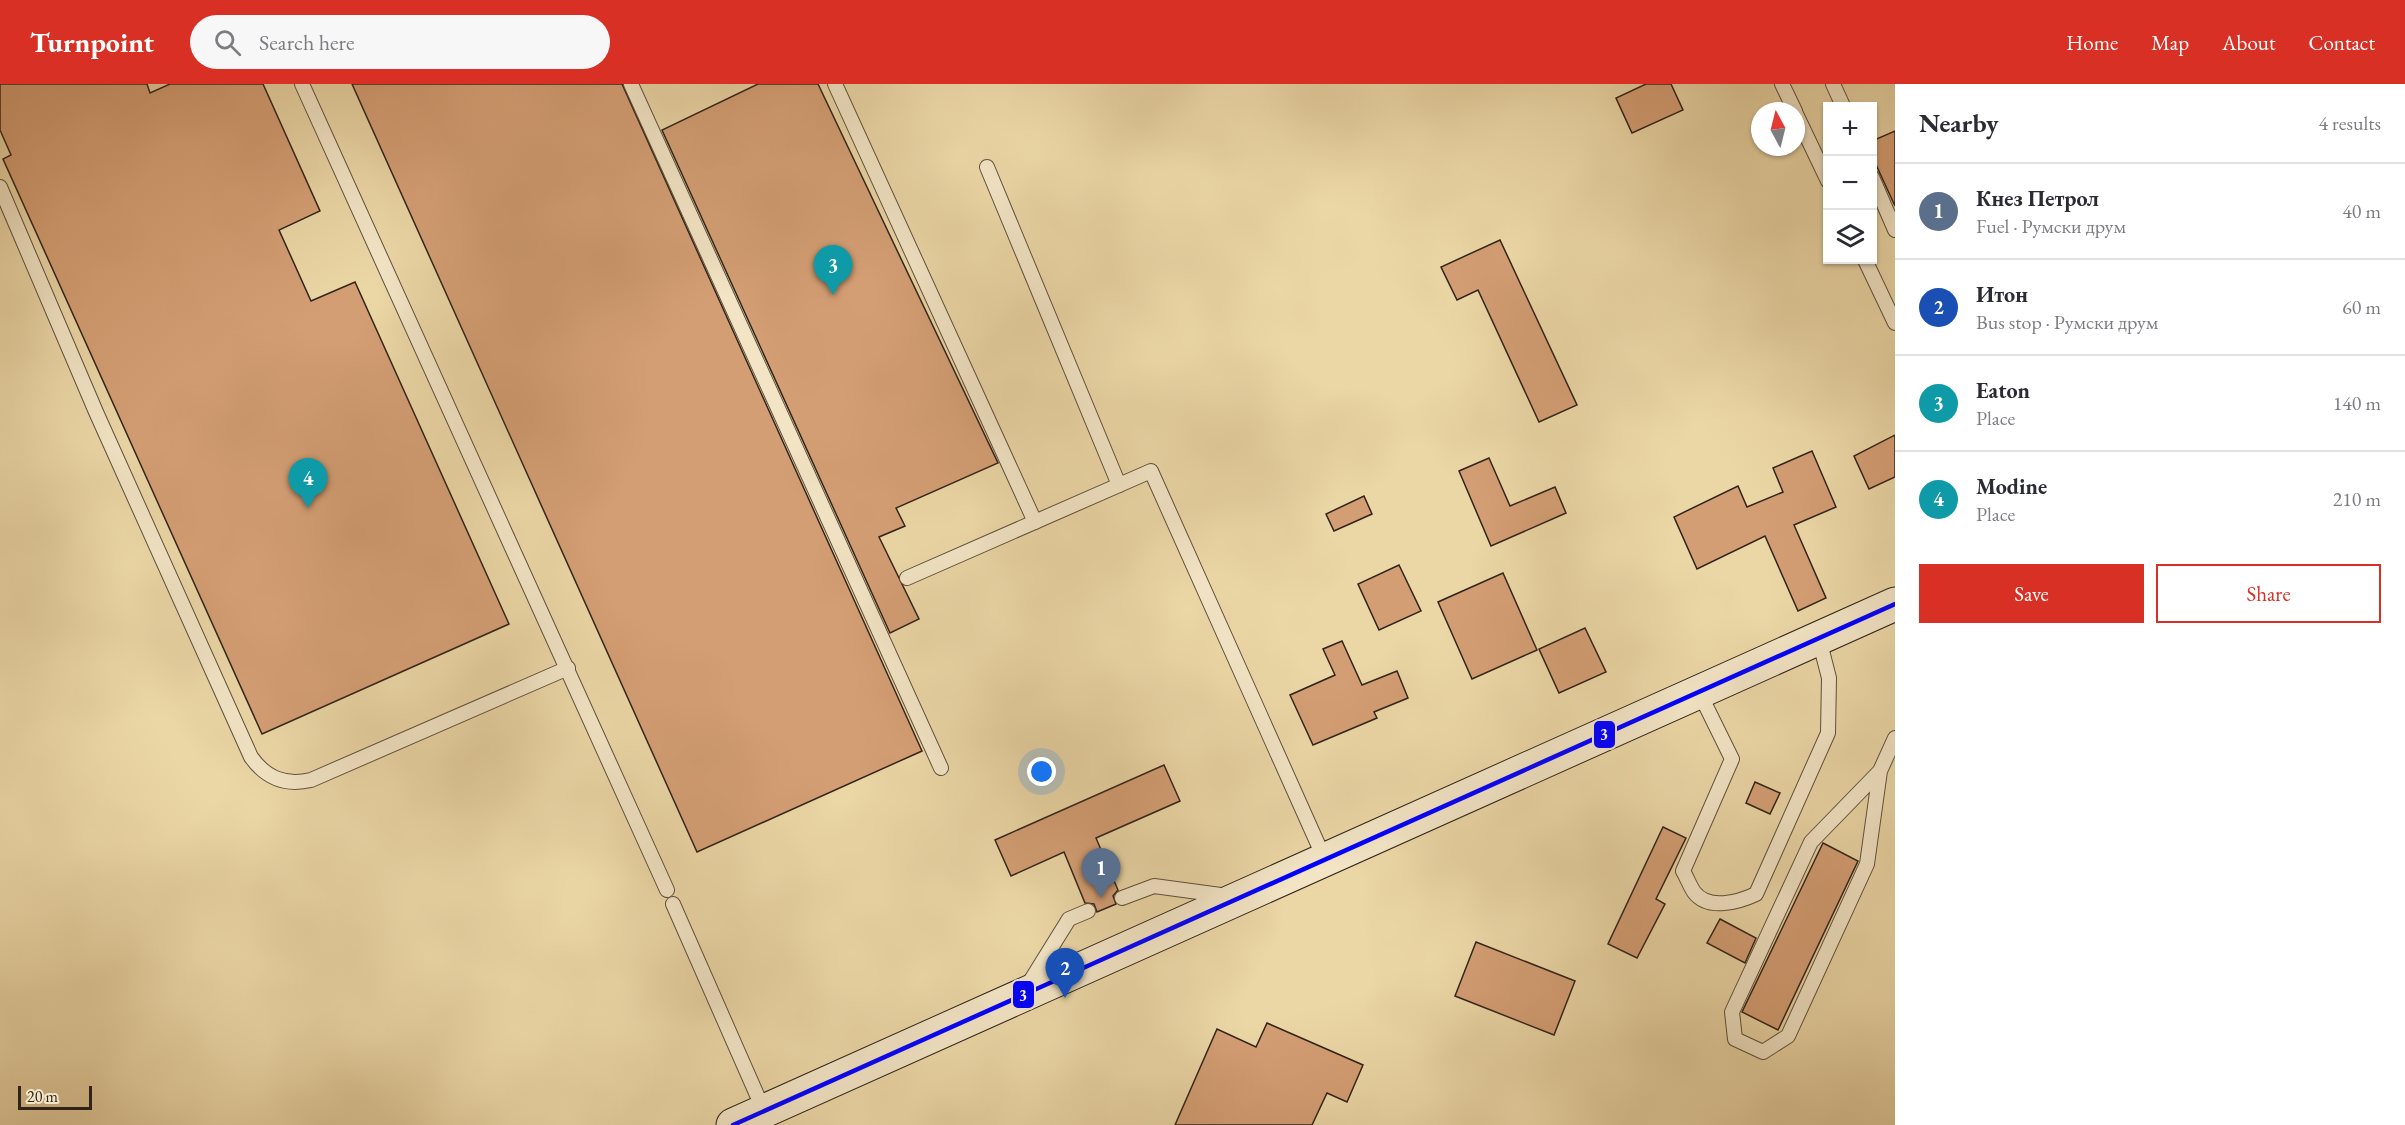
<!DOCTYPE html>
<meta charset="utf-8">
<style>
:root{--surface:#fff;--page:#f7f7f7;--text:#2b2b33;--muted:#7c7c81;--line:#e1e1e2;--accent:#d93025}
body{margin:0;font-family:"EB Garamond",serif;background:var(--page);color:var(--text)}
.controls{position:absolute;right:18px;top:18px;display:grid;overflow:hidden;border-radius:0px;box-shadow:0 2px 4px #0004}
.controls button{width:54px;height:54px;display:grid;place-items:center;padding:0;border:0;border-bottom:2px solid var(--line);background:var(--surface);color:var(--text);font:30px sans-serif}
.compass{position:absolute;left:1751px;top:18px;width:54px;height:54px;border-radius:50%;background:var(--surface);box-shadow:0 2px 4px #0004;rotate:353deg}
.scale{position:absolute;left:18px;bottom:15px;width:74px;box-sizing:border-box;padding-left:6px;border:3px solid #30241a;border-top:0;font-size:16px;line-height:21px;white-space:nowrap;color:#30241a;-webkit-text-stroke:4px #f2e4c5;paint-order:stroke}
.you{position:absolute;left:1042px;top:688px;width:21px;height:21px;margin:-15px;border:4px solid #fff;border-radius:50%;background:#1a73e8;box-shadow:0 0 0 9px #1a73e833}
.badge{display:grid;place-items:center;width:39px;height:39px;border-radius:50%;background:var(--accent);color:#fff;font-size:20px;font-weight:700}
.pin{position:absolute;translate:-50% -50px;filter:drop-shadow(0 2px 3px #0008)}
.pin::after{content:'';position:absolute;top:32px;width:21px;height:18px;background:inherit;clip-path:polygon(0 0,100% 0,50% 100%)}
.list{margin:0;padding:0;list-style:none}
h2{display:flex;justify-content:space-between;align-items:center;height:78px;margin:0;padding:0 24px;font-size:26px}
h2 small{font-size:20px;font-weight:400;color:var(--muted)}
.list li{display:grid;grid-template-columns:39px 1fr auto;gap:18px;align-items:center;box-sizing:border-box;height:96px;padding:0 24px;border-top:2px solid var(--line)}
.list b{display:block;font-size:22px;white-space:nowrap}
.list p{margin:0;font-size:20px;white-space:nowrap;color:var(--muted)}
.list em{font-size:20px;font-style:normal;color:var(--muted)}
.actions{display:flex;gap:12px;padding:18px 24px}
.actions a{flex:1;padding:14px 0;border:2px solid var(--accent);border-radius:0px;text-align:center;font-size:21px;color:var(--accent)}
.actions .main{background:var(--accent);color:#fff}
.icon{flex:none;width:33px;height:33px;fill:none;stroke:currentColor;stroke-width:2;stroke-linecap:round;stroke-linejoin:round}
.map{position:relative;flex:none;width:1895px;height:1041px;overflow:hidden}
header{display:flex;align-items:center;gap:36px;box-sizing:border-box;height:84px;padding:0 30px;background:var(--accent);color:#fff}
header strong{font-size:28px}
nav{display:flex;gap:33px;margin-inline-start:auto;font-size:21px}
.search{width:420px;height:54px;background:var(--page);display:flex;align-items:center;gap:15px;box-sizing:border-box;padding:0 21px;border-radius:33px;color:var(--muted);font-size:22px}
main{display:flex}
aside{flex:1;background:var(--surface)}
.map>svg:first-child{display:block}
</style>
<header>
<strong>Turnpoint</strong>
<div class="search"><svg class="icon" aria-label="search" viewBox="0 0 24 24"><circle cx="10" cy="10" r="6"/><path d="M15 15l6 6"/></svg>Search here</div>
<nav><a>Home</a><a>Map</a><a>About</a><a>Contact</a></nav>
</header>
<main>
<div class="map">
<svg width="1895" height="1041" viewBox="0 0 1895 1041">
<rect width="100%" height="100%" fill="#ebd6a6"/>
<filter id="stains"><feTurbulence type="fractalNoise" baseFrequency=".00333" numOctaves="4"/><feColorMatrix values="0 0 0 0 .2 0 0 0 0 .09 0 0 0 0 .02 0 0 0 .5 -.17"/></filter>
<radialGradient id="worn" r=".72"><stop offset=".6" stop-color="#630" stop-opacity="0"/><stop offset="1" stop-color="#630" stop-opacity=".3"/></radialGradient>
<g fill="#d49e74" stroke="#30241a" stroke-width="1.5">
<path d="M0 0H147L150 9 170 0H263L320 127 279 146 311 217 355 198 509 540 262 650 3 75 11 71 0 46Z"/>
<path d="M352 0H622L922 667 697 768Z"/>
<path d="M758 0H818L998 379 896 424 905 442 879 453 919 535 890 549 662 46Z"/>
<path d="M1646 0H1671L1683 26 1632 49 1616 14Z"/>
<path d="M1895 47V122L1872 72V57Z"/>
<path d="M1500 156 1577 321 1539 338 1478 206 1457 216 1441 183Z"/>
<path d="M1895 351V393L1869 405 1854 372Z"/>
<path d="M1812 367 1836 423 1794 441 1826 514 1798 527 1765 452 1697 485 1674 433 1738 402 1747 423 1783 408 1773 384Z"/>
<path d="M1489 374 1510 422 1555 403 1566 429 1491 462 1459 387Z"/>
<path d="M1364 412 1372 430 1334 447 1326 430Z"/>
<path d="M1399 481 1421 527 1379 546 1358 500Z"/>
<path d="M1503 489 1537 566 1472 595 1438 518Z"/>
<path d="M1585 544 1606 588 1559 609 1539 565Z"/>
<path d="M1342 557 1362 601 1397 587 1408 614 1374 628 1377 634 1313 661 1290 611 1335 591 1323 565Z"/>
<path d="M1164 681 1180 717 1096 754 1118 806 1113 812 1116 820 1097 828 1094 820 1085 819 1064 768 1011 792 995 756Z"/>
<path d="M1755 698 1780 709 1770 730 1746 719Z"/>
<path d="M1663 743 1686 754 1656 815 1665 820 1637 874 1608 860Z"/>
<path d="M1823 759 1858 777 1778 946 1742 928Z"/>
<path d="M1720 835 1756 854 1745 879 1707 859Z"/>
<path d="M1476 858 1575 897 1554 951 1455 912Z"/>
<path d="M1267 939 1363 981 1347 1018 1327 1009 1312 1041H1175L1217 945 1256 963Z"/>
</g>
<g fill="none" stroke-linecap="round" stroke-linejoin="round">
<defs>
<g id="service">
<path d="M302 0 667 806"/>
<path d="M631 0 941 684"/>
<path d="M835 0 1035 438"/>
<path d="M1782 0 1795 27"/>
<path d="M1833 0 1843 22"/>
<path d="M1796 30 1828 97"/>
<path d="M987 83 1119 401"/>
<path d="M1872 93 1895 146"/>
<path d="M0 103 96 328 251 673C266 694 285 702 311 696L568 584"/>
<path d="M1865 176 1895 239"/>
<path d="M907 494 1151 387 1325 776"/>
<path d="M1700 610 1732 675 1683 787C1687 794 1690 802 1694 808 1708 827 1739 818 1756 810L1828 649 1829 594 1819 555"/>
<path d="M1880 687 1811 758 1732 928 1735 955 1763 968 1788 952 1867 780 1880 687 1895 654"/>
<path d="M1122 814 1154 802 1228 812"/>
<path d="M673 820 764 1027"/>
<path d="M1028 901 1069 835 1088 827"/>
</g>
<path id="secondary" d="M733 1041 1895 520"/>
</defs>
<use href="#service" stroke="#5f503d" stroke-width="16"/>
<use href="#secondary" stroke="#30241a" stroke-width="35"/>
<use href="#service" stroke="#f2e4c5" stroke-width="14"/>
<use href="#secondary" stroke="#f2e4c5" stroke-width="33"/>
<defs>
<path id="bus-1" d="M733 1041 1895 520"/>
</defs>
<use href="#bus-1" stroke="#f2e4c5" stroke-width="9"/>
<use href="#bus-1" stroke="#00f" stroke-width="4.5"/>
</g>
<g stroke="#f2e4c5" stroke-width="2">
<rect x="1593" y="636" width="23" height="29" rx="6" fill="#00f"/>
<rect x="1012" y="896" width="23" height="29" rx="6" fill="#00f"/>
</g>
<g font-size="16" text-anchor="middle" font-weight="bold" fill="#fff">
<text x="1604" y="656">3</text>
<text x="1023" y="917">3</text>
</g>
<rect width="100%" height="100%" filter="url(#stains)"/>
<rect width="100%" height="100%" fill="url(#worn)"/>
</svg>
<div class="controls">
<button>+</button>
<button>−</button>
<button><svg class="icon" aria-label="layers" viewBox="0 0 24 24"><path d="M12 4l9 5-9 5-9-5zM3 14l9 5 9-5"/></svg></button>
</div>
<svg class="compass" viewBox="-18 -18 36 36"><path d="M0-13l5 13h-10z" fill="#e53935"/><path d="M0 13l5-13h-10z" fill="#7c7c81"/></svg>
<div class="scale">20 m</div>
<div class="you"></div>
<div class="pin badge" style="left:1101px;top:814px;background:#5c6f8a">1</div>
<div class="pin badge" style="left:1065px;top:914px;background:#1a4fb4">2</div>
<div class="pin badge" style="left:833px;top:211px;background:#0f9aa8">3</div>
<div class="pin badge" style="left:308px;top:424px;background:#0f9aa8">4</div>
</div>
<aside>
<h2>Nearby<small>4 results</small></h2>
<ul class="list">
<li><span class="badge" style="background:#5c6f8a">1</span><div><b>Кнез Петрол</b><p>Fuel · Румски друм</p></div><em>40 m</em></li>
<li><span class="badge" style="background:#1a4fb4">2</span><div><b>Итон</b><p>Bus stop · Румски друм</p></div><em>60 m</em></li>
<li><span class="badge" style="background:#0f9aa8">3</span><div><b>Eaton</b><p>Place</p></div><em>140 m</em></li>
<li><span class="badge" style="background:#0f9aa8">4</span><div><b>Modine</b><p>Place</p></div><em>210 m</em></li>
</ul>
<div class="actions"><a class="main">Save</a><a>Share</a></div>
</aside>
</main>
